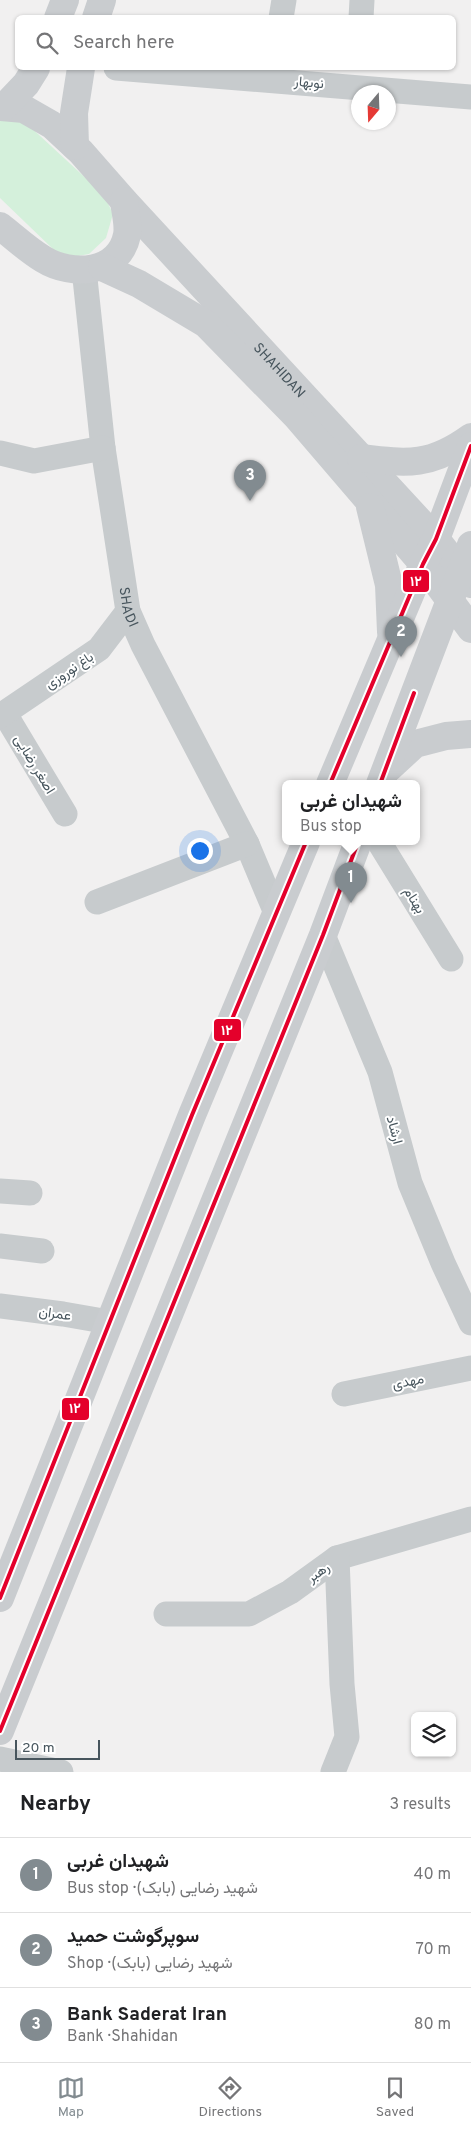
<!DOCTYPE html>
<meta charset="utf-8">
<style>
:root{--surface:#fff;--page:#f2f2f2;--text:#202124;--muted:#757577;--line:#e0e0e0;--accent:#828b90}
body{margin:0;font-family:Overpass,Vazirmatn,sans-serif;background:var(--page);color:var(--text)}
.controls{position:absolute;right:15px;bottom:15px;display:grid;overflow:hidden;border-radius:8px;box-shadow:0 1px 4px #0004}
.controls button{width:45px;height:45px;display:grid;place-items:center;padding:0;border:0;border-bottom:1px solid var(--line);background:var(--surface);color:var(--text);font:25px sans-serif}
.compass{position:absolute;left:351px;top:85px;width:45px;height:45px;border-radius:50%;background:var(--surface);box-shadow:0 1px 4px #0004;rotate:199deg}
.scale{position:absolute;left:15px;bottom:12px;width:85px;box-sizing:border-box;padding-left:5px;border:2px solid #47555d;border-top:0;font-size:14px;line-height:18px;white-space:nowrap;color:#47555d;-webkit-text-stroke:4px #fff;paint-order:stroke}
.you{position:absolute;left:199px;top:850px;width:18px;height:18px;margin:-12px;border:4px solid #fff;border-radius:50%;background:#1a73e8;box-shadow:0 0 0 8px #1a73e833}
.badge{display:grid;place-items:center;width:32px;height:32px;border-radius:50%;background:var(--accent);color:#fff;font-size:16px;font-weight:700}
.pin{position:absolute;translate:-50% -41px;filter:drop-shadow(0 1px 2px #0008)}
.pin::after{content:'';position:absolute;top:26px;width:18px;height:15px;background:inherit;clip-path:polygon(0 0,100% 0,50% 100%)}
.popup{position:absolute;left:282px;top:780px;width:138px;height:65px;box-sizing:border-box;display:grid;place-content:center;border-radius:8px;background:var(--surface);filter:drop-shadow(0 1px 4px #0005);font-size:16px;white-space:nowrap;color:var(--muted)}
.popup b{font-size:19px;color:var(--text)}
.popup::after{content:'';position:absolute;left:50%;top:100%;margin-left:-10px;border:10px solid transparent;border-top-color:var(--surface)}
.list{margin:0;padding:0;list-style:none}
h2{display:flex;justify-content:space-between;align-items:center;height:65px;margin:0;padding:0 20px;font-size:21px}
h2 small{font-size:16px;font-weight:400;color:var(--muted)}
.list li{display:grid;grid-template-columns:32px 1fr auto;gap:15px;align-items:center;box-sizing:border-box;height:75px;padding:0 20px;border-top:1px solid var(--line)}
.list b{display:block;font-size:19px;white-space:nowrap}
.list p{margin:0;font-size:16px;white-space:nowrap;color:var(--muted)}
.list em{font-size:16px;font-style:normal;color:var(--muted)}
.icon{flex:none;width:28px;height:28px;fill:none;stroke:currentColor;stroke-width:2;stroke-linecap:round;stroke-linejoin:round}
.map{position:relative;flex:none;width:471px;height:1772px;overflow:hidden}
.search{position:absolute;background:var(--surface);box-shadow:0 1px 4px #0004;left:15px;right:15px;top:15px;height:55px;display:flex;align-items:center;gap:12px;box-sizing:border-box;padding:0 18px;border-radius:8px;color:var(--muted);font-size:19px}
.sheet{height:290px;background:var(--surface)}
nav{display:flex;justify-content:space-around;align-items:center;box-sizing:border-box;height:70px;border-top:1px solid var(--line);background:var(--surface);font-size:14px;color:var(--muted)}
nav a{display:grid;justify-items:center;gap:2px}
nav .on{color:var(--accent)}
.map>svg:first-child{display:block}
</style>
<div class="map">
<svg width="471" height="1772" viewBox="0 0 471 1772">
<rect width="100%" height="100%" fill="#f1f0f0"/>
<path fill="#d4f0db" d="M0 120 25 122 104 195 113 214 106 238 89 254 72 257 54 250 0 198Z"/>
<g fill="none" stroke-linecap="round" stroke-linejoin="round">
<g stroke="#c7cbcd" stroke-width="25">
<path d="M281 18 284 0"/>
<path d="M361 18 362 0"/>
<path d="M116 68 471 97"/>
<path id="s1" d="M84 269 103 448 128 611 143 645 247 844 276 913"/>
<path d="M0 453 34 461 103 448"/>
<path d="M5 714 65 814"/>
<path d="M0 716 99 649 128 611"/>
<path d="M379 842 451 959"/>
<path d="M97 902 247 844"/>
<path d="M323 935 380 1072 410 1183 443 1263 471 1323"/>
<path d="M0 1191 30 1193"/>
<path d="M0 1246 42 1251"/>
<path d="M0 1306 63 1314 109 1322"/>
<path d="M344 1394 471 1368"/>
<path d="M166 1614H249L290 1592 337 1558 471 1519"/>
<path d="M0 1759 61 1772"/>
<path d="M333 1772 347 1737 342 1684 337 1558"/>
</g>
<g stroke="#c9cccf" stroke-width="28">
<path d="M58 18 65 0"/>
<path d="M96 18 102 0"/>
<path id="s2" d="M0 107 24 109 52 125 81 152 124 201 436 539 471 584"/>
<path d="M4 107 26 84 36 68"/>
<path d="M75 146 74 113 81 68"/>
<path d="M0 226C14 237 28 250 43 259 72 277 119 274 127 235 129 225 125 211 124 201"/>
<path d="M102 267 139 284 206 324 296 416 423 564 471 629"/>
<path d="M361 458C409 464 431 466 471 437"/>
<path d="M370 507 389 585 391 632"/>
<path d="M389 768 415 744 446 736 471 734"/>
<path d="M330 784 423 564 436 539 471 446"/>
<path d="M380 784 471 545"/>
<path d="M0 1598 192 1115 306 842"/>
<path d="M0 1731 323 935 358 842"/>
</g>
<defs>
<g id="bus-1">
<path d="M330 784 423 564 436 539 471 446"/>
<path d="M380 784 414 693"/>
<path d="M0 1598 192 1115 306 842"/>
<path d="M0 1731 323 935 358 842"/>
</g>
</defs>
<use href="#bus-1" stroke="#fff" stroke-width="8"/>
<use href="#bus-1" stroke="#e4002b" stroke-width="4"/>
</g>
<g text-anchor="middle" stroke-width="4" stroke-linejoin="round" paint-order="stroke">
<g font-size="14" fill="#47555d" stroke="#fff">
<text transform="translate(309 82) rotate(5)" y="5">نوبهار</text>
<text dy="5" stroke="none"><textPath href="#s2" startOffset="391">SHAHIDAN</textPath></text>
<text dy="5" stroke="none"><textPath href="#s1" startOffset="341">SHADI</textPath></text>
<text transform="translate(69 670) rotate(-34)" y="5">باغ نوروزی</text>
<text transform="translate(35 764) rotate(59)" y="5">اصغر رضایی</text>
<text transform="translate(415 900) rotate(59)" y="5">بهنام</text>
<text transform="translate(395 1130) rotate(75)" y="5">ارشاد</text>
<text transform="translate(55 1313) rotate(8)" y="5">عمران</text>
<text transform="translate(408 1381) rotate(-11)" y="5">مهدی</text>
<text transform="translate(318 1572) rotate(-35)" y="5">رهبر</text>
</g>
</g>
<g stroke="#fff" stroke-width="2">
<rect x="402" y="569" width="28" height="24" rx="5" fill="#e4002b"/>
<rect x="213" y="1018" width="29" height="24" rx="5" fill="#e4002b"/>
<rect x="61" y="1397" width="29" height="24" rx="5" fill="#e4002b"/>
</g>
<g font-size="14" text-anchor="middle" font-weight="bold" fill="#fff">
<text x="416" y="586">۱۲</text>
<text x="227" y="1035">۱۲</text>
<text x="75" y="1413">۱۲</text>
</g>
</svg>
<div class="controls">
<button><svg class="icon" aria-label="layers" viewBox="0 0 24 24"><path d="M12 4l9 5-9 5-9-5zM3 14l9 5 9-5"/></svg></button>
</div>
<svg class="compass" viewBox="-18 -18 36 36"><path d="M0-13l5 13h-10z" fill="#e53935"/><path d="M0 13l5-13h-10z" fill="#757577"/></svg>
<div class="scale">20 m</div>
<div class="you"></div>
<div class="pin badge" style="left:351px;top:903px">1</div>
<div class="popup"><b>شهیدان غربی</b>Bus stop</div>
<div class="pin badge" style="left:401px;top:657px">2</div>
<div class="pin badge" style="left:250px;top:501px">3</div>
<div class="search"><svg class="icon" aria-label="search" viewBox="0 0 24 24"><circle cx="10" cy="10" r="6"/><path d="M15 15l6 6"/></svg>Search here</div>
</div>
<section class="sheet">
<h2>Nearby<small>3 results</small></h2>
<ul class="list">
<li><span class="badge">1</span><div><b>شهیدان غربی</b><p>Bus stop · شهید رضایی (بابک)</p></div><em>40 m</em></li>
<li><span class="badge">2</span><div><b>سوپرگوشت حمید</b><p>Shop · شهید رضایی (بابک)</p></div><em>70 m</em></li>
<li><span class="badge">3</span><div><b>Bank Saderat Iran</b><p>Bank · Shahidan</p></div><em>80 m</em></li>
</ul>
</section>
<nav>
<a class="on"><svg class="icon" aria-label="map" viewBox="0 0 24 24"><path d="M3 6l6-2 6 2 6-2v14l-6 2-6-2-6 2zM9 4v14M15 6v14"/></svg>Map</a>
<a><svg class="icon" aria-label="directions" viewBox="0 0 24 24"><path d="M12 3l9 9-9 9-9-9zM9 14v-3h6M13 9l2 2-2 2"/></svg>Directions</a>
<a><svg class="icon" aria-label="saved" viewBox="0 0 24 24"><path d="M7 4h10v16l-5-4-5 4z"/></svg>Saved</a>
</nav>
